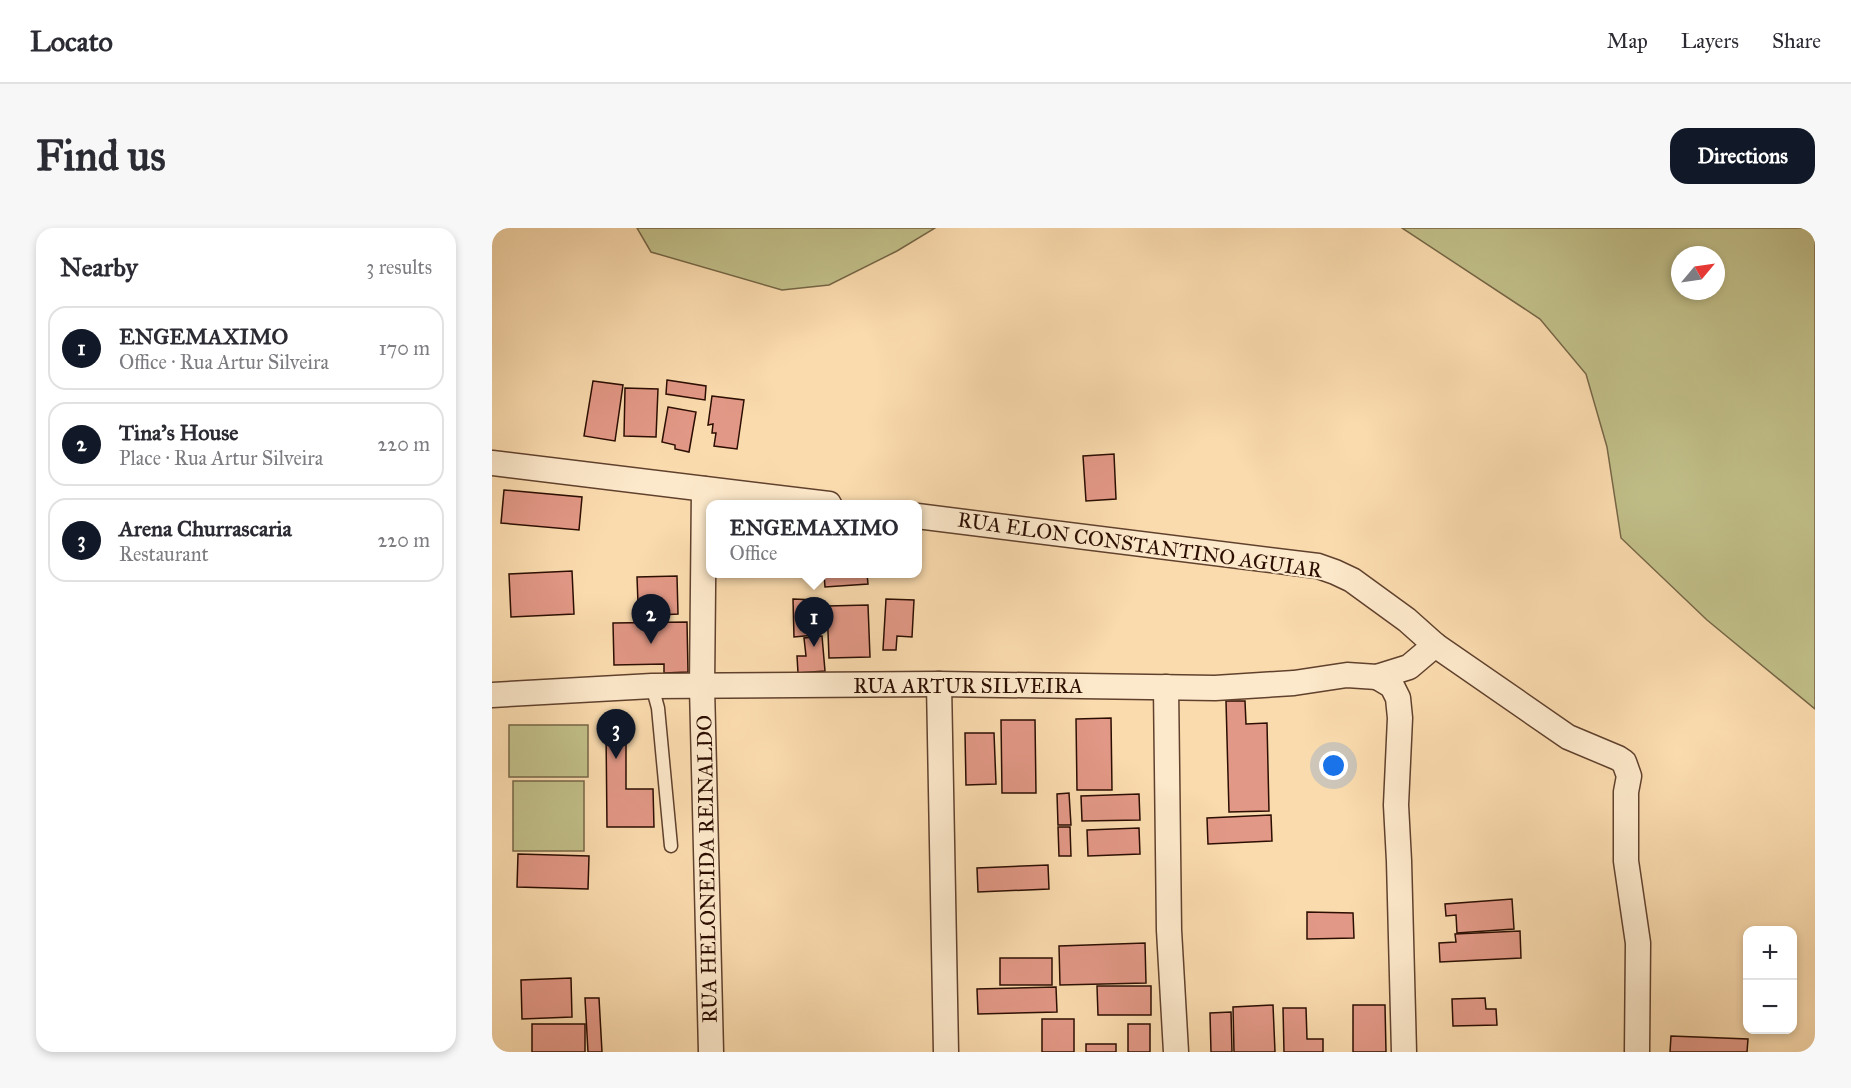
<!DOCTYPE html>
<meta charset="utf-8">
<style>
:root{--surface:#fff;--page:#f7f7f7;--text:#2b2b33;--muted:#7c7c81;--line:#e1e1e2;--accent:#111827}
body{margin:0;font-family:"IM FELL Great Primer",serif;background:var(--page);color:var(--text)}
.controls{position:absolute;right:18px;bottom:18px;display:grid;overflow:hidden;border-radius:12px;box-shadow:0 3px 9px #0003}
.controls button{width:54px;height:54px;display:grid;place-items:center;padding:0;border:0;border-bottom:2px solid var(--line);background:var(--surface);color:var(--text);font:30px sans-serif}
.compass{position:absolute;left:1179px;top:18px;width:54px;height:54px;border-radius:50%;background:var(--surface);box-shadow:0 3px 9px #0003;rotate:61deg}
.you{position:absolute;left:842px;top:538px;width:21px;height:21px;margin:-15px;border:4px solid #fff;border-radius:50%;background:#1a73e8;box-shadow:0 0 0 9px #1a73e833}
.badge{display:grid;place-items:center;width:39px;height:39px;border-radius:50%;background:var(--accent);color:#fff;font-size:20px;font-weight:700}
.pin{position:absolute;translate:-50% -50px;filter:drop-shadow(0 2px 3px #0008)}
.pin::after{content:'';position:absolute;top:32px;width:21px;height:18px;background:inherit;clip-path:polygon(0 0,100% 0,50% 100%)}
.popup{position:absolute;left:214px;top:272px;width:216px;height:78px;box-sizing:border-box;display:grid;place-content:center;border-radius:12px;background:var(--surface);filter:drop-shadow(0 2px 4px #0005);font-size:20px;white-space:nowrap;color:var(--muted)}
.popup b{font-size:22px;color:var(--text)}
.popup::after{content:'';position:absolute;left:50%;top:100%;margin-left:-12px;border:12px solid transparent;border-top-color:var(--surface)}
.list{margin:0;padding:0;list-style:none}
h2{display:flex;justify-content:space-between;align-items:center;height:78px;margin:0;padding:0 24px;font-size:26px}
h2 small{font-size:20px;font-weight:400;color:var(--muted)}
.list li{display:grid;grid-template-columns:39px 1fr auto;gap:18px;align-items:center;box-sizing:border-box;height:84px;margin:0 12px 12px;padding:0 12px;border:2px solid var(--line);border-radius:18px}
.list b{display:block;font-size:22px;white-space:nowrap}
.list p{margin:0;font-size:20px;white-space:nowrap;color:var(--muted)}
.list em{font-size:20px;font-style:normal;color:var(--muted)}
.map{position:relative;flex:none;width:1323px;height:824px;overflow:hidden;border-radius:18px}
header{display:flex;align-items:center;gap:36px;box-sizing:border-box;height:84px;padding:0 30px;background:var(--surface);border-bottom:2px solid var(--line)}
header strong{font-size:28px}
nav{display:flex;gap:33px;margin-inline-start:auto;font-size:21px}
.intro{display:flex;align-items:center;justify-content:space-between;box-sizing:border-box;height:144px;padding:0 36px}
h1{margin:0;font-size:42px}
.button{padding:15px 27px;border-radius:18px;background:var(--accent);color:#fff;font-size:21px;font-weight:700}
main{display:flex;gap:36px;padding:0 36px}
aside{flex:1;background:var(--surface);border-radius:18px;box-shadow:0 3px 9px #0003}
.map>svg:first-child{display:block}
</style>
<header>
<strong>Locato</strong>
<nav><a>Map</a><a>Layers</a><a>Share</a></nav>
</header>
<div class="intro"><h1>Find us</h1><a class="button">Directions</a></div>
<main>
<aside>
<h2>Nearby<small>3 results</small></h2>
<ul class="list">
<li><span class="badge">1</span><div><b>ENGEMAXIMO</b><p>Office · Rua Artur Silveira</p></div><em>170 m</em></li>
<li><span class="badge">2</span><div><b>Tina's House</b><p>Place · Rua Artur Silveira</p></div><em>220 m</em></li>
<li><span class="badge">3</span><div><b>Arena Churrascaria</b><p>Restaurant</p></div><em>220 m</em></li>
</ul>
</aside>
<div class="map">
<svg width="1323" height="824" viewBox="0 0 1323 824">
<rect width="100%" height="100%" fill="#fadbae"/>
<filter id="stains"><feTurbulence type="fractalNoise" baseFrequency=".00333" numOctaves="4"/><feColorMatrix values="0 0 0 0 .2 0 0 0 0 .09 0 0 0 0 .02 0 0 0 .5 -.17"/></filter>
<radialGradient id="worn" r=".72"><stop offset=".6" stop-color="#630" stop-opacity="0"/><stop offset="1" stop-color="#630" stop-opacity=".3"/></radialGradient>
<g fill="#c1bf89" stroke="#766646" stroke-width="1.5" fill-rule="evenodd">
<path d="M145 0H443L405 23 337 57 290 62 159 24Z"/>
<path d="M910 0H1315L1323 10V481L1215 392 1129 310 1115 219 1094 146 1048 91ZM1188 27H1224V63H1188Z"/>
<rect x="17" y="497" width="79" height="52"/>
<rect x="21" y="553" width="71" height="70"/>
</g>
<g fill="#e29886" stroke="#2c0e02" stroke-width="1.5">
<path d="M175 152 214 158 213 172 174 166Z"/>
<path d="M101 153 131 157 123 213 92 208Z"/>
<path d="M133 160 166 161 164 209 132 208Z"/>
<path d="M220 168 252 172 245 221 222 218 224 205H220L221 196 216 197Z"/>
<path d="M176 179 204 184 197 224 183 221V217L170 214Z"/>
<path d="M622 226 624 271 594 273 591 228Z"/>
<path d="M12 262 90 269 87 302 9 295Z"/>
<path d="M80 343 82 386 19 389 17 346Z"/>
<path d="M332 346H375L376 356 333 359Z"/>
<path d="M185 348 186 386 168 387V374L146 375 145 349Z"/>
<path d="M301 371 325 372 323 407 302 409Z"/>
<path d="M394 371 422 372 420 409 405 408 404 422H391Z"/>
<path d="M376 377 378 429 337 430 335 378Z"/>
<path d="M195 394 196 444 172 445V436L122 437 121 395Z"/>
<path d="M330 408 333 443 306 445 305 428H314L312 410Z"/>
<path d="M734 473H753L754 496 775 495 777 583 737 584Z"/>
<path d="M619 490 620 562H585L584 491Z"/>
<path d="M509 492H543L544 565H510Z"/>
<path d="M114 502H134V561H161L162 599H115Z"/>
<path d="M473 505H502L504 556 474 557Z"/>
<path d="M577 565 579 597H566L565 566Z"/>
<path d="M647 566 648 592 590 593 589 568Z"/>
<path d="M779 587 780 613 716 616 715 590Z"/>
<path d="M566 599H578L579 628H567Z"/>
<path d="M647 600 648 626 596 628 595 602Z"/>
<path d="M26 626 97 628 96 661 25 659Z"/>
<path d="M556 637 557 661 486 664 485 640Z"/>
<path d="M1020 671 1022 701 965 705 964 687 954 688 953 676Z"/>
<path d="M815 684 861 685 862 710 815 711Z"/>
<path d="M1028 703 1029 730 948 734 947 715 964 714 963 706Z"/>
<path d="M653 715 654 755 568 757 567 718Z"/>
<rect x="508" y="730" width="52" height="27"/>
<path d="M79 750 80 789 30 791 29 752Z"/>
<path d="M605 758H659V787H606Z"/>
<path d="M564 759 565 784 486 786 485 761Z"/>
<path d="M93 770H107L110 824H96Z"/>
<path d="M993 770 994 781H1004L1005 797 961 798 960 771Z"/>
<path d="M781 777 783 824H742L741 779Z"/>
<path d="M861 777H893L894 824H861Z"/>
<path d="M791 780H814L815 811H831V824H792Z"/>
<path d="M739 784 740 824H719L718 785Z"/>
<rect x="550" y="791" width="32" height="33"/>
<rect x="40" y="796" width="53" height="28"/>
<rect x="636" y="796" width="22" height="28"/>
<path d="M1179 808 1256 811 1255 824H1178Z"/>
<rect x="594" y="816" width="30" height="8"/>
</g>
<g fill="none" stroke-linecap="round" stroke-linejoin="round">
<defs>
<path id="lane" d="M160 458 166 480 179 618"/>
<g id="street">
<path d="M0 235 337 276"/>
<path d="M212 261 210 459 219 824"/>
<path d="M425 288 826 338 843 344 860 352 915 392 943 417 1076 509 1126 530 1132 534 1137 548 1134 564V633L1146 715 1145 824"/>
<path d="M885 449 900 458 906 470 908 490 904 577 907 633 912 824"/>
<path d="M447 456 454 824"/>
<path d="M674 459 677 702 684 824"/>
<path d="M0 467 160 458 447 456 723 460 802 455 855 447 885 449 917 439 943 417"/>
</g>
</defs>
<use href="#lane" stroke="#60412d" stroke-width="15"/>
<use href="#street" stroke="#60412d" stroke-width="27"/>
<use href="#lane" stroke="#fce8ca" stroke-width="12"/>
<use href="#street" stroke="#fce8ca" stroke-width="24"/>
</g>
<g text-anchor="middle" stroke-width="4.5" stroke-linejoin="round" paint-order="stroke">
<g font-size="21" fill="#2c0e02" stroke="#fce8ca">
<text transform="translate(648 317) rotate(8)" y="7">RUA ELON CONSTANTINO AGUIAR</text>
<text x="476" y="465">RUA ARTUR SILVEIRA</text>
<text transform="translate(215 641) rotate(-91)" y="7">RUA HELONEIDA REINALDO</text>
</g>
</g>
<rect width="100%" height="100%" filter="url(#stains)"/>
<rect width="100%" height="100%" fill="url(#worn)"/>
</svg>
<div class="controls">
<button>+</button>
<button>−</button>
</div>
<svg class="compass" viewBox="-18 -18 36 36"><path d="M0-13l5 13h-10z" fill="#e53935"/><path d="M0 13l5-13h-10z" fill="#7c7c81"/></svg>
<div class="you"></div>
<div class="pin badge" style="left:322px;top:419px">1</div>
<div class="popup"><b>ENGEMAXIMO</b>Office</div>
<div class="pin badge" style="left:159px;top:416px">2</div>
<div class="pin badge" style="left:124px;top:531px">3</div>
</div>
</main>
